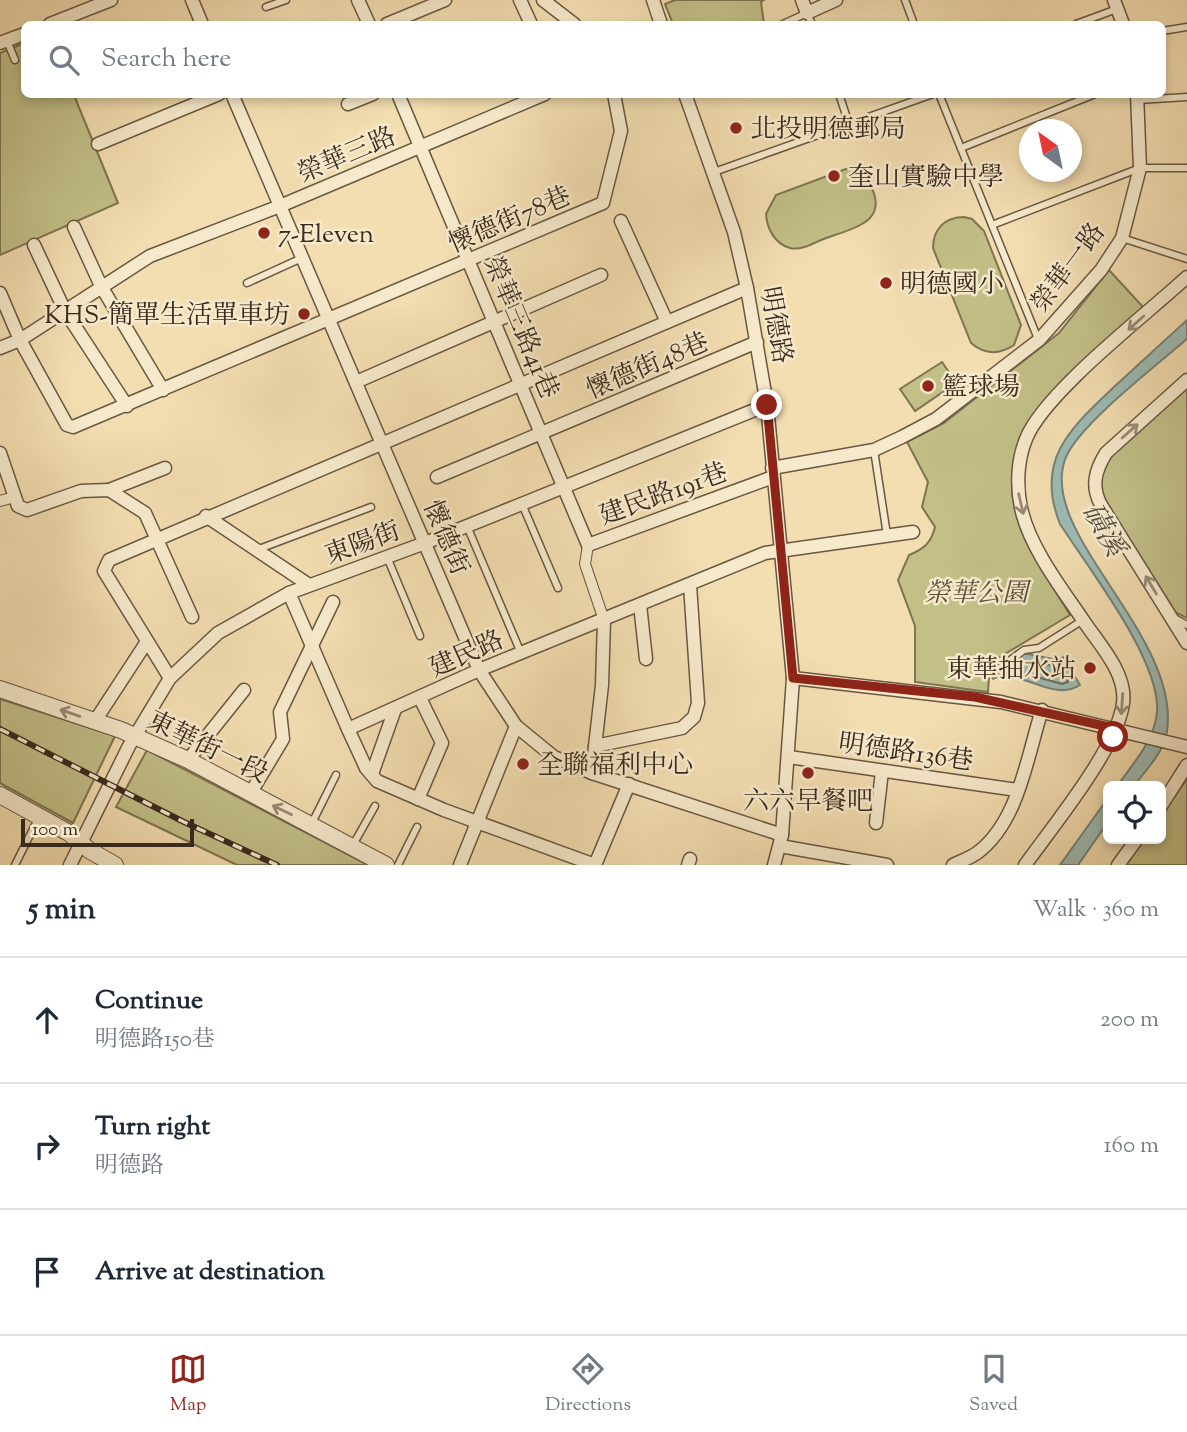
<!DOCTYPE html>
<meta charset="utf-8">
<style>
:root{--surface:#fff;--page:#f2f2f3;--text:#1f2937;--muted:#747a83;--line:#e0e1e3;--accent:#8f2418}
body{margin:0;font-family:"Sorts Mill Goudy","Noto Serif TC",serif;background:var(--page);color:var(--text)}
.controls{position:absolute;right:21px;bottom:21px;display:grid;overflow:hidden;border-radius:10px;box-shadow:0 4px 10px #0003}
.controls button{width:63px;height:63px;display:grid;place-items:center;padding:0;border:0;border-bottom:2px solid var(--line);background:var(--surface);color:var(--text);font:35px sans-serif}
.compass{position:absolute;left:1019px;top:119px;width:63px;height:63px;border-radius:50%;background:var(--surface);box-shadow:0 4px 10px #0003;rotate:327deg}
.scale{position:absolute;left:21px;bottom:18px;width:173px;box-sizing:border-box;padding-left:7px;border:4px solid #3b2a1e;border-top:0;font-size:19px;line-height:24px;white-space:nowrap;color:#3b2a1e;-webkit-text-stroke:5px #f7eacc;paint-order:stroke}
.stop{position:absolute;width:21px;height:21px;margin:-16px;border:5px solid #8f2418;border-radius:50%;background:#fff}
.stop.end{background:#8f2418;border-color:#fff;box-shadow:0 2px 7px #0008}
.list{margin:0;padding:0;list-style:none}
h2{display:flex;justify-content:space-between;align-items:center;height:91px;margin:0;padding:0 28px;font-size:30px}
h2 small{font-size:23px;font-weight:400;color:var(--muted)}
.list li{display:grid;grid-template-columns:46px 1fr auto;gap:21px;align-items:center;box-sizing:border-box;height:126px;padding:0 28px;border-top:2px solid var(--line)}
.list b{display:block;font-size:26px;white-space:nowrap}
.list p{margin:0;font-size:23px;white-space:nowrap;color:var(--muted)}
.list em{font-size:23px;font-style:normal;color:var(--muted)}
.icon{flex:none;width:38px;height:38px;fill:none;stroke:currentColor;stroke-width:2;stroke-linecap:round;stroke-linejoin:round}
.map{position:relative;flex:none;width:1187px;height:865px;overflow:hidden}
.search{position:absolute;background:var(--surface);box-shadow:0 4px 10px #0003;left:21px;right:21px;top:21px;height:77px;display:flex;align-items:center;gap:18px;box-sizing:border-box;padding:0 24px;border-radius:10px;color:var(--muted);font-size:26px}
.sheet{height:469px;background:var(--surface)}
nav{display:flex;justify-content:space-around;align-items:center;box-sizing:border-box;height:98px;border-top:2px solid var(--line);background:var(--surface);font-size:19px;color:var(--muted)}
nav a{display:grid;justify-items:center;gap:4px}
nav .on{color:var(--accent)}
.map>svg:first-child{display:block}
</style>
<div class="map">
<svg width="1187" height="865" viewBox="0 0 1187 865">
<rect width="100%" height="100%" fill="#f3deb1"/>
<filter id="stains"><feTurbulence type="fractalNoise" baseFrequency=".00286" numOctaves="4"/><feColorMatrix values="0 0 0 0 .2 0 0 0 0 .09 0 0 0 0 .02 0 0 0 .5 -.17"/></filter>
<radialGradient id="worn" r=".72"><stop offset=".6" stop-color="#630" stop-opacity="0"/><stop offset="1" stop-color="#630" stop-opacity=".3"/></radialGradient>
<g fill="#c2bf87" stroke="#7e7452" stroke-width="2">
<path d="M675 0H764L761 2 764 24H673L665 4Z"/>
<path d="M24 43V94L74 95 118 203 0 255V53Z"/>
<path d="M851 167C871 178 889 209 862 224 852 230 838 234 826 238 815 242 802 251 790 248 775 244 767 229 766 214L776 195Z"/>
<path d="M964 217 972 219 984 231 1021 325 1014 345C999 355 985 355 971 343L933 248C933 229 945 217 964 217Z"/>
<path d="M1109 270 1143 307C1078 368 980 428 1022 532 1034 561 1054 588 1070 615L990 663 988 692 915 682V626L898 580 909 555C924 549 931 543 935 527L922 507 928 482 907 442 944 423 1059 333Z"/>
<path d="M942 362 956 383 915 411 900 389Z"/>
<path d="M1187 386V618L1173 611 1103 498C1101 488 1098 480 1102 471 1112 446 1166 406 1187 386Z"/>
<path d="M0 699 115 736 73 823 0 783Z"/>
<path d="M147 750 368 865H237L116 807Z"/>
<path d="M1187 779V865H1126L1144 839H1161V816Z"/>
</g>
<g fill="#9dbbb3" stroke="#768177" stroke-width="2">
<path d="M1187 320V339C1157 365 1080 424 1066 457 1034 533 1187 639 1166 737 1161 755 1144 772 1134 786H1117C1132 765 1155 740 1157 712 1161 661 1089 569 1060 524 1034 459 1071 428 1115 386 1139 364 1163 342 1187 320Z"/>
<path d="M1023 653 1058 660 1063 657 1080 685C1052 703 1021 667 992 679Z"/>
<path d="M1108 798V822L1078 865H1060Z"/>
</g>
<g fill="none" stroke-linecap="round" stroke-linejoin="round">
<path stroke="#6c7268" stroke-width="2" d="M1026 661 1060 667 1068 682 1062 684 1019 672 1018 667Z"/>
<defs>
<g id="service">
<path d="M905 0 914 24"/>
<path d="M266 7 286 0"/>
<path d="M783 24 807 13 812 24"/>
<path d="M1076 24 1117 9"/>
<path d="M1162 31 1187 27"/>
<path d="M7 41 15 60"/>
<path d="M839 94 849 124"/>
<path d="M939 94 1038 339"/>
<path d="M1138 100 1187 97"/>
<path d="M961 148 1095 94"/>
<path d="M714 172 933 94"/>
<path d="M992 225 1140 168H1187"/>
<path d="M1122 238 1187 259"/>
<path d="M247 283 302 258"/>
<path d="M874 450 887 535"/>
<path d="M522 504 558 588"/>
<path d="M467 526 521 653"/>
<path d="M259 549 371 507"/>
<path d="M387 557 420 636"/>
<path d="M1174 618 1187 625"/>
<path d="M993 673 1024 650 1039 648 1083 620"/>
<path d="M312 823 336 775"/>
<path d="M353 845 375 806"/>
<path d="M15 865 38 819"/>
<path d="M398 865 417 827"/>
</g>
<g id="pedestrian">
<path d="M0 501 15 497"/>
<path d="M588 545 585 564 604 620"/>
</g>
<g id="minor">
<path d="M192 0 202 24"/>
<path d="M358 0 369 24"/>
<path d="M520 0 531 24"/>
<path d="M543 0 574 24"/>
<path d="M653 0 661 24"/>
<path d="M802 0 807 13 836 0"/>
<path d="M1114 0 1123 24"/>
<path d="M50 24 111 0"/>
<path d="M387 24 445 0"/>
<path d="M0 43 24 34"/>
<path d="M232 94 479 670 516 726 554 757 592 773 782 835"/>
<path d="M398 94 588 545 773 477"/>
<path d="M685 94 734 232 747 288 767 405 793 678 782 835 774 865"/>
<path d="M348 104 373 94"/>
<path d="M98 144 219 94"/>
<path d="M621 221 667 322"/>
<path d="M74 227 101 286 163 390"/>
<path d="M34 245 65 311 127 406"/>
<path d="M0 293 20 340 67 425 73 427 603 203 621 131 614 94"/>
<path d="M0 348 20 340 150 256 280 206 545 94"/>
<path d="M1187 380 1106 453C1095 471 1091 486 1101 505L1187 643"/>
<path d="M356 382 601 275"/>
<path d="M0 453 18 506 27 510 81 491 109 490 145 513 192 617"/>
<path d="M772 468 874 450 902 437 936 419 1039 340 1101 270 1122 238 1140 168 1137 94"/>
<path d="M437 477 757 342"/>
<path d="M109 490 165 468"/>
<path d="M206 516 309 585"/>
<path d="M289 593 348 729 366 768 377 781 444 810 595 865"/>
<path d="M640 605 646 659"/>
<path d="M170 678 104 571 109 560 747 288"/>
<path d="M793 678 1001 702 1187 747"/>
<path d="M95 721 146 643"/>
<path d="M348 729 479 670 765 553 913 532"/>
<path d="M595 746 682 728 694 717 698 703 690 585"/>
<path d="M789 757 1017 790"/>
<path d="M188 760 244 690"/>
<path d="M592 773 602 685 604 620"/>
<path d="M372 774 395 709"/>
<path d="M250 794 283 739 280 712 333 602"/>
<path d="M418 799 442 743 420 698"/>
<path d="M1161 806 1187 765"/>
<path d="M876 823 882 771"/>
<path d="M780 846 887 865"/>
<path d="M70 865 129 746 170 678 218 633 289 593 425 543 767 405"/>
<path d="M460 865 516 726"/>
<path d="M595 865 629 784"/>
<path d="M688 865 690 859"/>
<path d="M953 865C961 861 970 858 977 853 1019 822 1027 756 1042 710"/>
<path d="M1025 865C1053 826 1118 747 1123 703 1127 674 1100 645 1085 623 1063 590 1032 551 1022 512 1016 488 1017 461 1026 439 1044 393 1147 314 1187 277"/>
<path d="M1118 865 1137 839"/>
</g>
<g id="tertiary">
<path d="M0 689 121 730 188 760 386 865"/>
<path d="M0 795 69 833 89 850 115 865"/>
</g>
</defs>
<use href="#service" stroke="#695743" stroke-width="9"/>
<use href="#pedestrian" stroke="#695743" stroke-width="12"/>
<use href="#minor" stroke="#695743" stroke-width="15"/>
<use href="#tertiary" stroke="#695743" stroke-width="18"/>
<use href="#service" stroke="#f7eacc" stroke-width="6"/>
<use href="#pedestrian" stroke="#f7eacc" stroke-width="10"/>
<use href="#minor" stroke="#f7eacc" stroke-width="12"/>
<use href="#tertiary" stroke="#f7eacc" stroke-width="16"/>
<defs>
<path id="rail" d="M0 729 184 822 277 865"/>
</defs>
<use href="#rail" stroke="#3b2a1e" stroke-width="6"/>
<use href="#rail" stroke="#f7eacc" stroke-width="3.5" stroke-dasharray="10" stroke-linecap="butt"/>
</g>
<defs><path id="oneway-shaft" d="M-6 0H5M1.5-3L5.5 0L1.5 3" fill="none" stroke-width="1.6" stroke-linecap="round" stroke-linejoin="round" transform="scale(1.75)"/></defs>
<g stroke="#998a75">
<use href="#oneway-shaft" transform="translate(1136 323) rotate(138)"/>
<use href="#oneway-shaft" transform="translate(1130 431) rotate(-42)"/>
<use href="#oneway-shaft" transform="translate(1021 504) rotate(77)"/>
<use href="#oneway-shaft" transform="translate(1151 585) rotate(-121)"/>
<use href="#oneway-shaft" transform="translate(1122 704) rotate(94)"/>
<use href="#oneway-shaft" transform="translate(70 713) rotate(-161)"/>
<use href="#oneway-shaft" transform="translate(282 810) rotate(-154)"/>
</g>
<g fill="none" stroke-linecap="round" stroke-linejoin="round">
<path stroke="#8f2418" stroke-width="9" d="M767 405 793 678 975 697 1118 729 1113 737"/>
</g>
<g fill="#8f2418" stroke="#f7eacc" stroke-width="2.5">
<circle cx="736" cy="128" r="7"/>
<circle cx="834" cy="176" r="7"/>
<circle cx="264" cy="233" r="7"/>
<circle cx="886" cy="283" r="7"/>
<circle cx="304" cy="314" r="7"/>
<circle cx="928" cy="386" r="7"/>
<circle cx="1090" cy="668" r="7"/>
<circle cx="523" cy="764" r="7"/>
<circle cx="808" cy="773" r="7"/>
</g>
<g text-anchor="middle" stroke-width="5" stroke-linejoin="round" paint-order="stroke">
<g font-size="26" fill="#3b2a1e" stroke="#f7eacc" text-anchor="start">
<text x="750" y="137">北投明德郵局</text>
<text x="848" y="185">奎山實驗中學</text>
<text x="278" y="242">7-Eleven</text>
<text x="900" y="292">明德國小</text>
<text x="290" y="323" text-anchor="end">KHS-簡單生活單車坊</text>
<text x="942" y="395">籃球場</text>
<text x="1076" y="677" text-anchor="end">東華抽水站</text>
<text x="537" y="773">全聯福利中心</text>
<text x="808" y="809" text-anchor="middle">六六早餐吧</text>
</g>
<g font-size="26" fill="#3b2a1e" stroke="#f7eacc">
<text transform="translate(346 154) rotate(-23)" y="9">榮華三路</text>
<text transform="translate(509 219) rotate(-23)" y="9">懷德街78巷</text>
<text transform="translate(1067 267) rotate(-53)" y="9">榮華一路</text>
<text transform="translate(777 325) rotate(80)" y="9">明德路</text>
<text transform="translate(522 327) rotate(67)" y="9">榮華三路41巷</text>
<text transform="translate(647 365) rotate(-23)" y="9">懷德街48巷</text>
<text transform="translate(663 493) rotate(-20)" y="9">建民路191巷</text>
<text transform="translate(447 537) rotate(67)" y="9">懷德街</text>
<text transform="translate(362 542) rotate(-20)" y="9">東陽街</text>
<text transform="translate(466 653) rotate(-24)" y="9">建民路</text>
<text transform="translate(208 746) rotate(26)" y="9">東華街一段</text>
<text transform="translate(906 751) rotate(8)" y="9">明德路136巷</text>
</g>
<g font-size="26" font-style="italic" fill="#5d4f38" stroke="#f7eacc">
<text x="976" y="601">榮華公園</text>
</g>
<g font-size="28" font-style="italic" fill="#544e43" stroke="#f7eacc">
<text transform="translate(1105 529) rotate(60)" y="10">磺溪</text>
</g>
</g>
<rect width="100%" height="100%" filter="url(#stains)"/>
<rect width="100%" height="100%" fill="url(#worn)"/>
</svg>
<div class="controls">
<button><svg class="icon" aria-label="locate" viewBox="0 0 24 24"><circle cx="12" cy="12" r="6"/><path d="M12 2v4M12 18v4M2 12h4M18 12h4"/></svg></button>
</div>
<svg class="compass" viewBox="-18 -18 36 36"><path d="M0-13l5 13h-10z" fill="#e53935"/><path d="M0 13l5-13h-10z" fill="#747a83"/></svg>
<div class="scale">100 m</div>
<div class="stop" style="left:1113px;top:737px"></div>
<div class="stop end" style="left:767px;top:405px"></div>
<div class="search"><svg class="icon" aria-label="search" viewBox="0 0 24 24"><circle cx="10" cy="10" r="6"/><path d="M15 15l6 6"/></svg>Search here</div>
</div>
<section class="sheet">
<h2>5 min<small>Walk · 360 m</small></h2>
<ul class="list">
<li><svg class="icon" aria-label="ahead" viewBox="0 0 24 24"><path d="M12 20V5M6 11l6-6 6 6"/></svg><div><b>Continue</b><p>明德路150巷</p></div><em>200 m</em></li>
<li><svg class="icon" aria-label="right" viewBox="0 0 24 24"><path d="M7 20v-9h11M14 6l5 5-5 5"/></svg><div><b>Turn right</b><p>明德路</p></div><em>160 m</em></li>
<li><svg class="icon" aria-label="arrive" viewBox="0 0 24 24"><path d="M6 21V4h12l-3 4 3 4H6"/></svg><div><b>Arrive at destination</b></div></li>
</ul>
</section>
<nav>
<a class="on"><svg class="icon" aria-label="map" viewBox="0 0 24 24"><path d="M3 6l6-2 6 2 6-2v14l-6 2-6-2-6 2zM9 4v14M15 6v14"/></svg>Map</a>
<a><svg class="icon" aria-label="directions" viewBox="0 0 24 24"><path d="M12 3l9 9-9 9-9-9zM9 14v-3h6M13 9l2 2-2 2"/></svg>Directions</a>
<a><svg class="icon" aria-label="saved" viewBox="0 0 24 24"><path d="M7 4h10v16l-5-4-5 4z"/></svg>Saved</a>
</nav>
